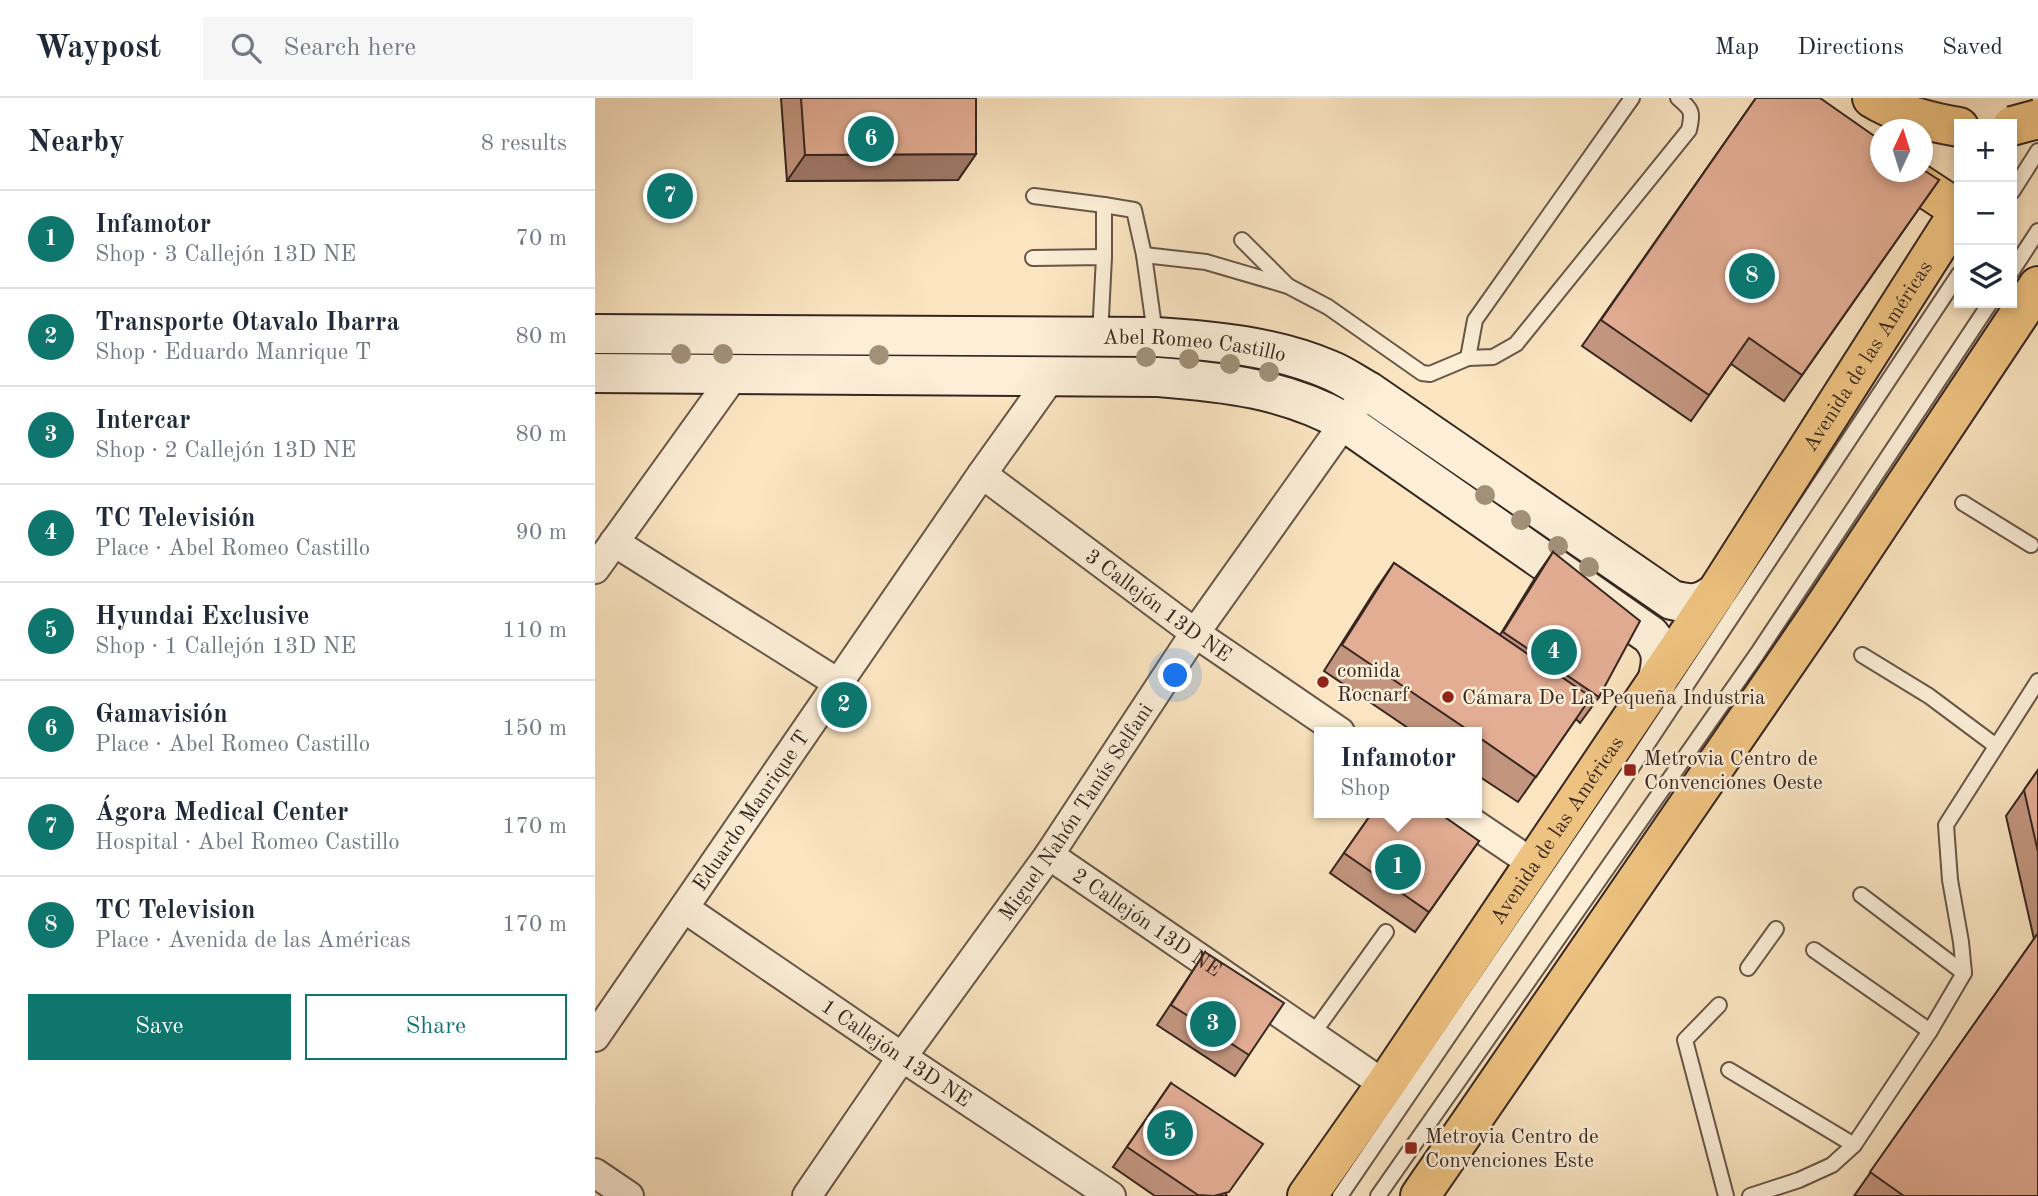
<!DOCTYPE html>
<meta charset="utf-8">
<style>
:root{--surface:#fff;--page:#f6f6f7;--text:#1f2937;--muted:#747a83;--line:#e0e1e3;--accent:#0f766e}
body{margin:0;font-family:"Old Standard TT",serif;background:var(--page);color:var(--text)}
.controls{position:absolute;right:21px;top:21px;display:grid;overflow:hidden;border-radius:0px;box-shadow:0 4px 10px #0003}
.controls button{width:63px;height:63px;display:grid;place-items:center;padding:0;border:0;border-bottom:2px solid var(--line);background:var(--surface);color:var(--text);font:35px sans-serif}
.compass{position:absolute;left:1275px;top:21px;width:63px;height:63px;border-radius:50%;background:var(--surface);box-shadow:0 4px 10px #0003;rotate:4deg}
.you{position:absolute;left:581px;top:578px;width:24px;height:24px;margin:-18px;border:5px solid #fff;border-radius:50%;background:#1a73e8;box-shadow:0 0 0 10px #1a73e833}
.badge{display:grid;place-items:center;width:46px;height:46px;border-radius:50%;background:var(--accent);color:#fff;font-size:23px;font-weight:700}
.pin{position:absolute;translate:-50% -50%;border:4px solid #fff;box-shadow:0 2px 7px #0006}
.popup{position:absolute;left:719px;top:629px;width:168px;height:91px;box-sizing:border-box;display:grid;place-content:center;border-radius:0px;background:var(--surface);filter:drop-shadow(0 2px 5px #0005);font-size:23px;white-space:nowrap;color:var(--muted)}
.popup b{font-size:26px;color:var(--text)}
.popup::after{content:'';position:absolute;left:50%;top:100%;margin-left:-14px;border:14px solid transparent;border-top-color:var(--surface)}
.list{margin:0;padding:0;list-style:none}
h2{display:flex;justify-content:space-between;align-items:center;height:91px;margin:0;padding:0 28px;font-size:30px}
h2 small{font-size:23px;font-weight:400;color:var(--muted)}
.list li{display:grid;grid-template-columns:46px 1fr auto;gap:21px;align-items:center;box-sizing:border-box;height:98px;padding:0 28px;border-top:2px solid var(--line)}
.list b{display:block;font-size:26px;white-space:nowrap}
.list p{margin:0;font-size:23px;white-space:nowrap;color:var(--muted)}
.list em{font-size:23px;font-style:normal;color:var(--muted)}
.actions{display:flex;gap:14px;padding:21px 28px}
.actions a{flex:1;padding:16px 0;border:2px solid var(--accent);border-radius:0px;text-align:center;font-size:24px;color:var(--accent)}
.actions .main{background:var(--accent);color:#fff}
.icon{flex:none;width:38px;height:38px;fill:none;stroke:currentColor;stroke-width:2;stroke-linecap:round;stroke-linejoin:round}
.map{position:relative;flex:none;width:1443px;height:1098px;overflow:hidden}
header{display:flex;align-items:center;gap:42px;box-sizing:border-box;height:98px;padding:0 35px;background:var(--surface);border-bottom:2px solid var(--line)}
header strong{font-size:33px}
nav{display:flex;gap:38px;margin-inline-start:auto;font-size:24px}
.search{width:490px;height:63px;background:var(--page);display:flex;align-items:center;gap:18px;box-sizing:border-box;padding:0 24px;border-radius:0px;color:var(--muted);font-size:26px}
main{display:flex}
aside{flex:1;background:var(--surface)}
.map>svg:first-child{display:block}
</style>
<header>
<strong>Waypost</strong>
<div class="search"><svg class="icon" aria-label="search" viewBox="0 0 24 24"><circle cx="10" cy="10" r="6"/><path d="M15 15l6 6"/></svg>Search here</div>
<nav><a>Map</a><a>Directions</a><a>Saved</a></nav>
</header>
<main>
<aside>
<h2>Nearby<small>8 results</small></h2>
<ul class="list">
<li><span class="badge">1</span><div><b>Infamotor</b><p>Shop · 3 Callejón 13D NE</p></div><em>70 m</em></li>
<li><span class="badge">2</span><div><b>Transporte Otavalo Ibarra</b><p>Shop · Eduardo Manrique T</p></div><em>80 m</em></li>
<li><span class="badge">3</span><div><b>Intercar</b><p>Shop · 2 Callejón 13D NE</p></div><em>80 m</em></li>
<li><span class="badge">4</span><div><b>TC Televisión</b><p>Place · Abel Romeo Castillo</p></div><em>90 m</em></li>
<li><span class="badge">5</span><div><b>Hyundai Exclusive</b><p>Shop · 1 Callejón 13D NE</p></div><em>110 m</em></li>
<li><span class="badge">6</span><div><b>Gamavisión</b><p>Place · Abel Romeo Castillo</p></div><em>150 m</em></li>
<li><span class="badge">7</span><div><b>Ágora Medical Center</b><p>Hospital · Abel Romeo Castillo</p></div><em>170 m</em></li>
<li><span class="badge">8</span><div><b>TC Television</b><p>Place · Avenida de las Américas</p></div><em>170 m</em></li>
</ul>
<div class="actions"><a class="main">Save</a><a>Share</a></div>
</aside>
<div class="map">
<svg width="1443" height="1098" viewBox="0 0 1443 1098">
<rect width="100%" height="100%" fill="#fbe5c1"/>
<filter id="stains"><feTurbulence type="fractalNoise" baseFrequency=".00286" numOctaves="4"/><feColorMatrix values="0 0 0 0 .2 0 0 0 0 .09 0 0 0 0 .02 0 0 0 .5 -.17"/></filter>
<radialGradient id="worn" r=".72"><stop offset=".6" stop-color="#630" stop-opacity="0"/><stop offset="1" stop-color="#630" stop-opacity=".3"/></radialGradient>
<g fill="none" stroke-linecap="round" stroke-linejoin="round">
<defs>
<g id="lane">
<path d="M1417 94 1443 53"/>
<path d="M439 98 509 107V159"/>
<path d="M509 107 539 112 549 157 560 236"/>
<path d="M647 142 692 187"/>
<path d="M549 157 611 164 693 188 733 209 827 275 835 276 873 260 898 259 921 246 1094 32C1098 13 1097 12 1083 0"/>
<path d="M438 160 509 159 505 238"/>
<path d="M1417 173 1443 133"/>
<path d="M873 260 880 222 1037 0"/>
<path d="M1368 405 1436 447"/>
<path d="M1267 557 1334 598 1401 648"/>
<path d="M1266 797 1369 875"/>
<path d="M1219 852 1335 933"/>
<path d="M1153 870 1181 831"/>
<path d="M1124 907 1090 942 1131 1098"/>
<path d="M717 937 791 834"/>
<path d="M1134 972 1259 1047"/>
<path d="M745 1098 1035 672 1364 176"/>
<path d="M783 1098 1162 556 1395 205"/>
<path d="M1155 1098 1204 1082 1237 1067 1259 1047 1335 933 1369 875 1366 844 1355 782 1351 727 1443 583"/>
</g>
<g id="street">
<path id="s1" d="M387 376 600 535 745 634"/>
<path d="M19 444 243 585"/>
<path d="M0 471 140 276"/>
<path d="M863 715 940 767"/>
<path id="s2" d="M454 757 790 987"/>
<path id="s3" d="M89 810 307 959 516 1098"/>
<path id="s4" d="M0 939 387 376 457 278"/>
<path d="M0 1075 34 1098"/>
<path id="s5" d="M212 1098 307 959 454 757 600 535 760 310"/>
</g>
<g id="secondary">
<path id="s6" d="M0 236 561 239C620 243 679 248 735 272 748 277 760 286 773 293L1077 502C1098 507 1104 507 1121 495"/>
<path d="M0 275 563 279C630 284 691 291 750 324L1055 537C1069 553 1067 564 1062 584"/>
</g>
<g id="primary">
<path d="M1277 0C1303 16 1334 24 1364 29"/>
<path d="M1306 74 1364 112"/>
<path id="s7" d="M712 1098 790 987 1121 495 1364 114"/>
<path d="M825 1098 1224 517 1443 188"/>
</g>
</defs>
<use href="#lane" stroke="#675649" stroke-width="18"/>
<use href="#street" stroke="#675649" stroke-width="32"/>
<use href="#secondary" stroke="#362621" stroke-width="42"/>
<use href="#primary" stroke="#362621" stroke-width="42"/>
<use href="#lane" stroke="#fceed7" stroke-width="14"/>
<use href="#street" stroke="#fceed7" stroke-width="28"/>
<use href="#secondary" stroke="#fceed7" stroke-width="38"/>
<use href="#primary" stroke="#eec280" stroke-width="38"/>
<defs>
<path id="primary-bridge" d="M1417 28 1443 21"/>
</defs>
<use href="#primary-bridge" stroke="#362621" stroke-width="42" stroke-linecap="butt"/>
<use href="#primary-bridge" stroke="#eec280" stroke-width="38"/>
</g>
<g fill="#a29178">
<circle cx="86" cy="256" r="10"/>
<circle cx="128" cy="256" r="10"/>
<circle cx="284" cy="257" r="10"/>
<circle cx="551" cy="259" r="10"/>
<circle cx="594" cy="261" r="10"/>
<circle cx="635" cy="266" r="10"/>
<circle cx="674" cy="274" r="10"/>
<circle cx="890" cy="397" r="10"/>
<circle cx="926" cy="422" r="10"/>
<circle cx="963" cy="448" r="10"/>
<circle cx="994" cy="469" r="10"/>
</g>
<g fill="#c3957f" stroke="#362621" stroke-width="2">
<path d="M186 0H381V56L363 82 192 83Z"/>
<path d="M1161 0 1344 82 1189 303 1136 266 1096 323 987 248Z"/>
<path d="M958 454 1004 599 985 625 981 621 923 704 882 677V634H819L729 573 781 491 799 465 905 537 940 480Z"/>
<path d="M1443 672V1098H1259L1439 841 1411 718Z"/>
<path d="M777 715 884 743 820 834 735 775Z"/>
<path d="M610 854 654 957 640 978 562 927Z"/>
<path d="M576 985 632 1098H560L518 1069Z"/>
</g>
<path fill="#9f7968" stroke="#362621" stroke-width="2" d="M381 56 363 82 192 83 210 57Z"/>
<g fill="#e3ad94" stroke="#362621" stroke-width="2">
<path d="M206 0H381V56L210 57Z"/>
<path d="M1161 0H1225L1285 42V74H1327V71L1344 82 1207 277 1154 240 1114 297 1006 222Z"/>
<path d="M958 454 1045 523 1004 599 908 534Z"/>
<path d="M799 465 996 599 941 679 882 638V634H876L747 547Z"/>
<path d="M1443 672V754L1429 692Z"/>
<path d="M777 715H844L884 743 834 814 749 755Z"/>
<path d="M1443 835V1098H1309L1275 1074Z"/>
<path d="M610 854 689 905 654 957 576 907Z"/>
<path d="M576 985 668 1046 634 1094 619 1098 603 1097 532 1049Z"/>
</g>
<g fill="#8f2418" stroke="#fceed7" stroke-width="2.5">
<circle cx="728" cy="584" r="7"/>
<circle cx="853" cy="599" r="7"/>
<rect x="1028" y="665" width="14" height="14" rx="3.5"/>
<rect x="809" y="1043" width="14" height="14" rx="3.5"/>
</g>
<g text-anchor="middle" stroke-width="5" stroke-linejoin="round" paint-order="stroke">
<g font-size="21" fill="#362621" stroke="#fceed7">
<text dy="7" stroke="none"><textPath href="#s6" startOffset="600">Abel Romeo Castillo</textPath></text>
<text dy="7" stroke="none"><textPath href="#s7" startOffset="1010">Avenida de las Américas</textPath></text>
<text dy="7" stroke="none"><textPath href="#s1" startOffset="220">3 Callejón 13D NE</textPath></text>
<text dy="7" stroke="none"><textPath href="#s4" startOffset="275">Eduardo Manrique T</textPath></text>
<text dy="7" stroke="none"><textPath href="#s5" startOffset="469">Miguel Nahón Tanús Selfani</textPath></text>
<text dy="7" stroke="none"><textPath href="#s7" startOffset="443">Avenida de las Américas</textPath></text>
<text dy="7" stroke="none"><textPath href="#s2" startOffset="119">2 Callejón 13D NE</textPath></text>
<text dy="7" stroke="none"><textPath href="#s3" startOffset="257">1 Callejón 13D NE</textPath></text>
</g>
<g font-size="21" fill="#362621" stroke="#fceed7" text-anchor="start">
<text x="742" y="579">comida<tspan x="742" dy="24">Rocnarf</tspan></text>
<text x="867" y="606">Cámara De La Pequeña Industria</text>
<text x="1049" y="667">Metrovia Centro de<tspan x="1049" dy="24">Convenciones Oeste</tspan></text>
<text x="830" y="1045">Metrovia Centro de<tspan x="830" dy="24">Convenciones Este</tspan></text>
</g>
</g>
<rect width="100%" height="100%" filter="url(#stains)"/>
<rect width="100%" height="100%" fill="url(#worn)"/>
</svg>
<div class="controls">
<button>+</button>
<button>−</button>
<button><svg class="icon" aria-label="layers" viewBox="0 0 24 24"><path d="M12 4l9 5-9 5-9-5zM3 14l9 5 9-5"/></svg></button>
</div>
<svg class="compass" viewBox="-18 -18 36 36"><path d="M0-13l5 13h-10z" fill="#e53935"/><path d="M0 13l5-13h-10z" fill="#747a83"/></svg>
<div class="you"></div>
<div class="pin badge" style="left:803px;top:769px">1</div>
<div class="popup"><b>Infamotor</b>Shop</div>
<div class="pin badge" style="left:249px;top:607px">2</div>
<div class="pin badge" style="left:618px;top:926px">3</div>
<div class="pin badge" style="left:959px;top:554px">4</div>
<div class="pin badge" style="left:575px;top:1035px">5</div>
<div class="pin badge" style="left:276px;top:41px">6</div>
<div class="pin badge" style="left:75px;top:98px">7</div>
<div class="pin badge" style="left:1157px;top:178px">8</div>
</div>
</main>
